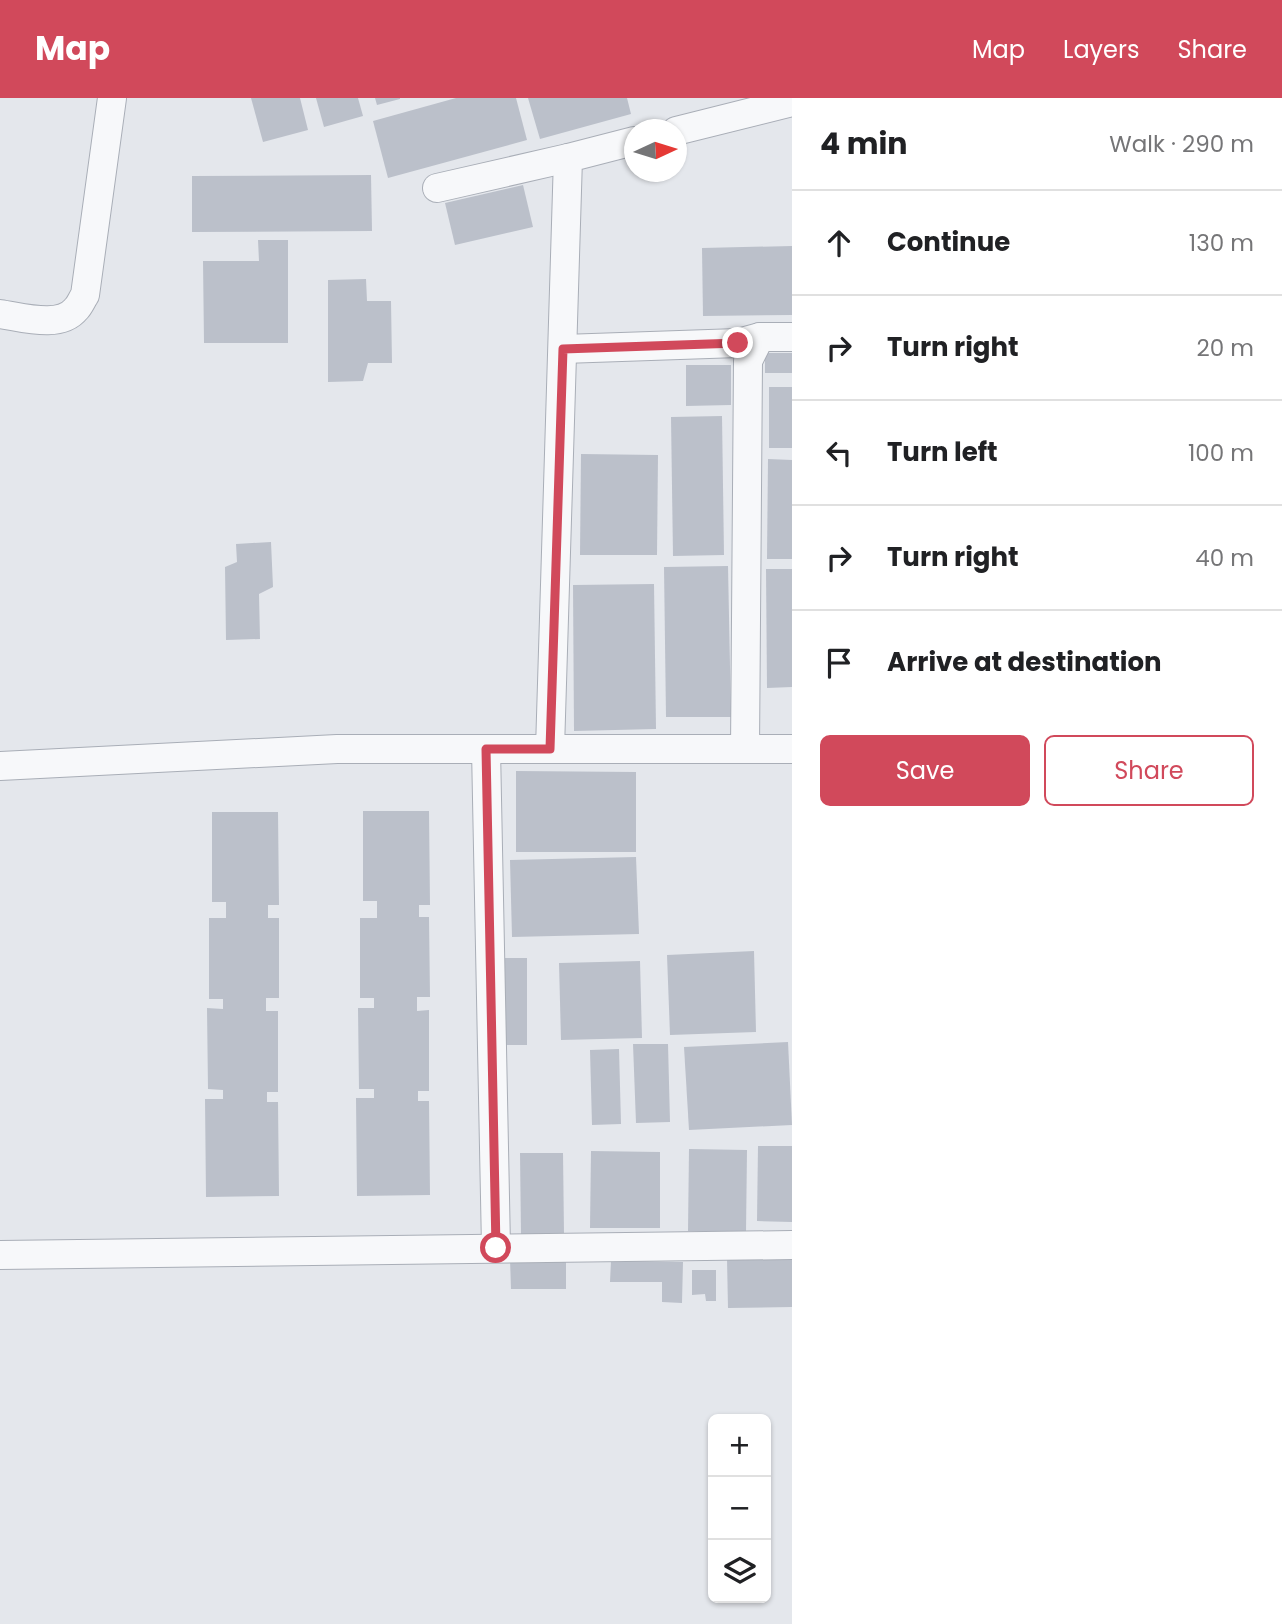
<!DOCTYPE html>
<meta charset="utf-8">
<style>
:root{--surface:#fff;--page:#f2f2f2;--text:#202124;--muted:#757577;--line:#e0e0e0;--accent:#d1495b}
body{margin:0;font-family:Poppins,sans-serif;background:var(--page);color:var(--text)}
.controls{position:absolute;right:21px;bottom:21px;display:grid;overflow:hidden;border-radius:10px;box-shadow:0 2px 5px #0004}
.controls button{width:63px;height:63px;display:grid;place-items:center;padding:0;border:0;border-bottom:2px solid var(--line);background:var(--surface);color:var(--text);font:35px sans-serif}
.compass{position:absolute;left:624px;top:21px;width:63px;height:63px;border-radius:50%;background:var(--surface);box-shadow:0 2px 5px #0004;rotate:86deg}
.stop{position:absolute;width:21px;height:21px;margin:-16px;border:5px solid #d1495b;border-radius:50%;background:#fff}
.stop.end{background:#d1495b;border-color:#fff;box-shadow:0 2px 7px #0008}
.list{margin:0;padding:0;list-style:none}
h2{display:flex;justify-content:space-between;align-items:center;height:91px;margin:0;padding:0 28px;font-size:30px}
h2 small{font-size:23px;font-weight:400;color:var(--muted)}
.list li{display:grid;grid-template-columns:46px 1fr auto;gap:21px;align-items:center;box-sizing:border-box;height:105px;padding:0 28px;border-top:2px solid var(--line)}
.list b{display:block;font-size:26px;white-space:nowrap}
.list em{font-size:23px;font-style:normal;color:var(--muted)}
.actions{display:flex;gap:14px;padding:21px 28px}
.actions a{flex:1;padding:16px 0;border:2px solid var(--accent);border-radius:10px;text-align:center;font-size:24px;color:var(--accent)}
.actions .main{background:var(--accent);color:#fff}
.icon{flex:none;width:38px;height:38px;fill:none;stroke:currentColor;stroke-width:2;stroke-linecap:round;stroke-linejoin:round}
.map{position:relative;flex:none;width:792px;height:1526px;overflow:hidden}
header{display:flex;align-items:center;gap:42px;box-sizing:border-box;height:98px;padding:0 35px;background:var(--accent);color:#fff}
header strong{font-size:33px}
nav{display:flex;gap:38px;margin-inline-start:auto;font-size:24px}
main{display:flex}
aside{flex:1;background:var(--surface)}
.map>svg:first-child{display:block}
</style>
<header>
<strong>Map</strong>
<nav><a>Map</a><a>Layers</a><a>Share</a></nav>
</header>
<main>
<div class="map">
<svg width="792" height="1526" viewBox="0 0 792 1526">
<rect width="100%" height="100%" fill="#e4e7ec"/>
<g fill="#bbc0ca">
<path d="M251 0H300L308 32 263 44Z"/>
<path d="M316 0H358L363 18 324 29Z"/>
<path d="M375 0H400V1L377 7Z"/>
<path d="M456 0H516L527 42 388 80 373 23Z"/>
<path d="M528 0H627L631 16 540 41Z"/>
<path d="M371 77 372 133 192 134V78Z"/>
<path d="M523 87 533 129 455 147 445 105Z"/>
<path d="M258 142H288V245H204L203 163H259Z"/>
<path d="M792 148V217L703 218 702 150Z"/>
<path d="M366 181 367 203H391L392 265H368L363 283 328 284V182Z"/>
<rect x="765" y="255" width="27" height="20"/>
<path d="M686 267H731V307L686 308Z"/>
<rect x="769" y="289" width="23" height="61"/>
<path d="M722 318 724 457 673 458 671 319Z"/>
<path d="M581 356 658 357 657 457H580Z"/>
<path d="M768 361 792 362V461H767Z"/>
<path d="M271 444 273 489 259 496 260 541 226 542 225 469 237 464 236 446Z"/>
<path d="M728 468 731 619H666L664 469Z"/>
<path d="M766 471H792V589L767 590Z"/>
<path d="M654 486 656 631 574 633 573 487Z"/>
<path d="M516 673 636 674V754H516Z"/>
<path d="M363 713H429L430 807H419V819H429L430 899H417V913L429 912V993H418V1003H429L430 1097 357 1098 356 1000H374V991H359L358 910H374V900H360V820H377V803H363Z"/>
<path d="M212 714H278L279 807H268V820H279V900H266V913H278V994H267V1004H278L279 1098 206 1099 205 1001H223V992L208 991 207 910 223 911V901H209V820H226V804H212Z"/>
<path d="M636 759 639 836 512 839 510 762Z"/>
<path d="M754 853 756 934 670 937 667 857Z"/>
<rect x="497" y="860" width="30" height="87"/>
<path d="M640 863 642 940 561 942 559 865Z"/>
<path d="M788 944 792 1027 689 1032 684 949Z"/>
<path d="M633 946H668L670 1024 636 1025Z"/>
<path d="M619 951 621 1026 592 1027 590 952Z"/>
<path d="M758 1048H792V1124L757 1123Z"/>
<path d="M689 1051 747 1052 746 1134 688 1133Z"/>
<path d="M591 1053 660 1054V1130H590Z"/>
<path d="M520 1055H563L564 1136 521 1137Z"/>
<path d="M792 1159V1209L728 1210 727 1160Z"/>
<path d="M510 1160H566V1191H511Z"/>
<path d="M611 1163 683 1164 682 1205 662 1204V1184H610Z"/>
<path d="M692 1172H716V1203H706L705 1196 692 1197Z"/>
</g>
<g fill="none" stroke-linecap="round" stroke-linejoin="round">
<defs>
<g id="minor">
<path d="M676 33 792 4"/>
<path d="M437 90 568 60"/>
<path d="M0 216C22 219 60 231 76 211 80 207 82 201 85 197L112 0"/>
<path d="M760 239H792"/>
<path d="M563 251 738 245 760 239 748 263 745 651"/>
<path d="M486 651 496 1149"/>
<path d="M550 651 568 60 634 43"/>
<path d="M0 668 337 651H792"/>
<path d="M0 1157 792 1147"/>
</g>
</defs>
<use href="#minor" stroke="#a9aeb7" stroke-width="30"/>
<use href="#minor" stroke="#f7f8fa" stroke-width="28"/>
</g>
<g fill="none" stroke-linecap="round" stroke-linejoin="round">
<path stroke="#d1495b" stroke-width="9" d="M496 1150 486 651H550L563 251 738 245"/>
</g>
</svg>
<div class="controls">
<button>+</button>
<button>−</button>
<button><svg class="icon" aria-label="layers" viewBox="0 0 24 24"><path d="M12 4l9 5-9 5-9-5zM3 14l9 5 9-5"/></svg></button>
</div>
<svg class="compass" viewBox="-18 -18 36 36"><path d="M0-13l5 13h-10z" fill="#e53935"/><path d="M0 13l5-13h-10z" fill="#757577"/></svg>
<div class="stop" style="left:496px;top:1150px"></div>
<div class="stop end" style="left:738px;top:245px"></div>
</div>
<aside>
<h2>4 min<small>Walk · 290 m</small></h2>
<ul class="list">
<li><svg class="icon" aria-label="ahead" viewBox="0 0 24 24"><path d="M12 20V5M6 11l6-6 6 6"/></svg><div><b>Continue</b></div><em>130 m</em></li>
<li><svg class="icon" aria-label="right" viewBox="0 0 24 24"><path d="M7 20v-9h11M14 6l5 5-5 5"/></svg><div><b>Turn right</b></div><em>20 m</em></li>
<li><svg class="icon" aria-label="left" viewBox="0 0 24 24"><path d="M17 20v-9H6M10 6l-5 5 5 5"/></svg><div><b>Turn left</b></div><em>100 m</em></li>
<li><svg class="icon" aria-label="right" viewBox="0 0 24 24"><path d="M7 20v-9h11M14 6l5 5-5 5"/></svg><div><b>Turn right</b></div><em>40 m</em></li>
<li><svg class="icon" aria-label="arrive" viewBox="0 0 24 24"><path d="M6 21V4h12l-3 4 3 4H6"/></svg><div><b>Arrive at destination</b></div></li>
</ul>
<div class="actions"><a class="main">Save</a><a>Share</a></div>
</aside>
</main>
